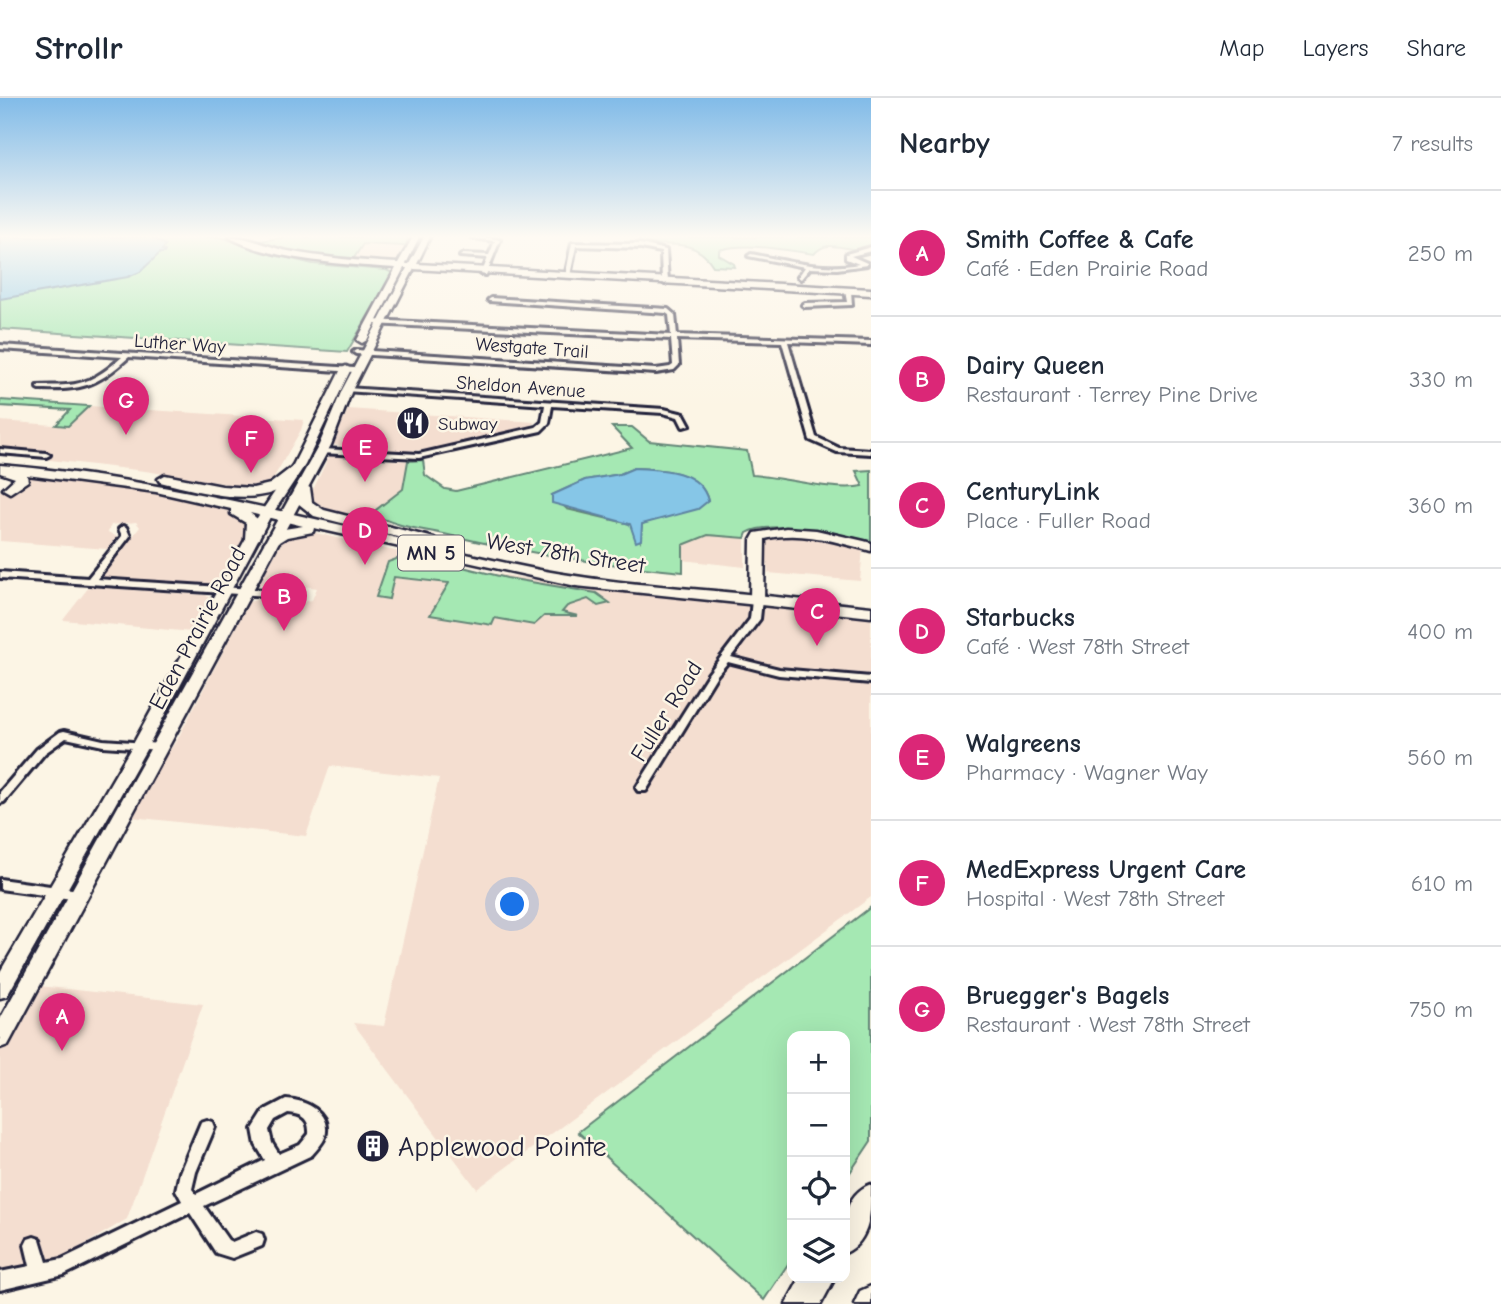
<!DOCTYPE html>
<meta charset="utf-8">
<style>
:root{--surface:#fff;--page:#f6f6f7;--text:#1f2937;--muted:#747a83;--line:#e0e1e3;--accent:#db2777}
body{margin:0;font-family:"Comic Neue",sans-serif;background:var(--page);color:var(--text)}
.controls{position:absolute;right:21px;bottom:21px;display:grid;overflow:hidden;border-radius:14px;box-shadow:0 7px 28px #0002}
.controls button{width:63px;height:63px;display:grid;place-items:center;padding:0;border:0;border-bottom:2px solid var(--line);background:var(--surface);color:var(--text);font:35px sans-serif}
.you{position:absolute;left:513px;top:807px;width:24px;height:24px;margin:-18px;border:5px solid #fff;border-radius:50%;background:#1a73e8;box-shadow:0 0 0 10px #1a73e833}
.badge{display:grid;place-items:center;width:46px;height:46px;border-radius:50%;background:var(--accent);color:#fff;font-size:23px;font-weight:700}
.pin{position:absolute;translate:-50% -58px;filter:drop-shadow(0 2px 4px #0008)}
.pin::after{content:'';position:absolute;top:37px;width:24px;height:21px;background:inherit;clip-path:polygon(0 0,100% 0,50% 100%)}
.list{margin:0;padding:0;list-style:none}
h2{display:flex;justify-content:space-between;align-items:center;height:91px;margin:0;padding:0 28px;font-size:30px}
h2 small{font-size:23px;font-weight:400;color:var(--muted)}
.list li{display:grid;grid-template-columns:46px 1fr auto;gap:21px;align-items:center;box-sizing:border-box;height:126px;padding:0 28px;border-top:2px solid var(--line)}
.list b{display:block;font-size:26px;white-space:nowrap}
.list p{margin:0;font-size:23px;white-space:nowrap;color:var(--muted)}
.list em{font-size:23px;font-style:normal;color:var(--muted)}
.icon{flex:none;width:38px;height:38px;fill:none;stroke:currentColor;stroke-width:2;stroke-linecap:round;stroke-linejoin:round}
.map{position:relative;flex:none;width:871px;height:1206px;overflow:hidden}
header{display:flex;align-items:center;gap:42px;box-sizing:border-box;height:98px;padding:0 35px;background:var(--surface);border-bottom:2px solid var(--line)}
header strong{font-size:33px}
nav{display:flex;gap:38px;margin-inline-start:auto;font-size:24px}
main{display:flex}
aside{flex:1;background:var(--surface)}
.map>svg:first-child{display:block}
</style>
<header>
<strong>Strollr</strong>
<nav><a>Map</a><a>Layers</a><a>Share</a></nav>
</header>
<main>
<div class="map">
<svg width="871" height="1206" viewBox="0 0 871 1206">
<rect width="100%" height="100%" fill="#fcf5e5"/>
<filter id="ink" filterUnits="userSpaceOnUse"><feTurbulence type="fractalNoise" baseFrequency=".0143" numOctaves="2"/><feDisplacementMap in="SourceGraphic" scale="14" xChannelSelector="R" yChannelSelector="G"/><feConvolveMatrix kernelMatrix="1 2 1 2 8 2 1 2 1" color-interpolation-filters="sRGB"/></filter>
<g filter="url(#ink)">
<g fill="#f4ded0">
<path d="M363 146 405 148 396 165 352 163Z"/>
<path d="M89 308 304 322 301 332 270 386 254 390 145 373 42 361 47 354 0 351V323L68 328Z"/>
<path d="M348 311 535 324 526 331 436 351 394 354 333 347Z"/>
<path d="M329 358 408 363 403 391 372 415 358 420 322 410 313 405 311 396Z"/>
<path d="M28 377 121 389 212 408 237 416 246 423 247 433 221 483 215 487 104 481 101 479 140 429 136 424 111 427 108 434 117 439 108 451 0 443V393L15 379Z"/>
<path d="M307 433 486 474 567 487 721 505 735 500 871 514V799L477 1091 353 925 384 928 439 680 330 668 306 738 123 718 177 642 249 504 259 501 298 505 312 502 317 490 291 486 277 490 258 486 284 441 289 437Z"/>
<path d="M708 437 745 440V469L682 462 683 447Z"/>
<path d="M773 440H811L863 450 860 483 768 475 766 449 768 442Z"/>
<path d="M89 489 206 497 210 501 192 534 63 522Z"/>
<path d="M30 887 203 906 127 1121 62 1160 64 1169 0 1182V940Z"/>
</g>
<g fill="#a5e8b3" stroke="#648577" stroke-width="2" fill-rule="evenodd">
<path d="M0 139H221L262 154 313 166 386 172 393 175 347 254 0 231Z"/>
<path d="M287 139H409L405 148 363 146 352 163 276 151 252 144Z"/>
<path d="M639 139H871V149C865 149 859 151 853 151 837 149 826 143 814 156 785 152 748 144 719 152V157L734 166 735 169 713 168C696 139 666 148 638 146Z"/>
<path d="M0 302 89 308 68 328 56 327 70 312 0 308Z"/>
<path d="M612 329H632L649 343 747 353 752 377C784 379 834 394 863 388L856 373 871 372V444C843 436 772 421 747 435L745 440 708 437 683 447V474C602 467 523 455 444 436 420 431 393 428 372 415L403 391 408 363 423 362 425 377 445 391 456 393 632 350ZM634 370C659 371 701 372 708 403L642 426 640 442 630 426 567 411 552 397 585 382 620 376Z"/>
<path d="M410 456 507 480 596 495 610 505 598 508 588 501 567 508 562 514 578 518H544L534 527 495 520 492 527 430 517 449 485 394 479 389 501 376 499 388 464Z"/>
<path d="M871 809V1043L845 1082V938H792V1160L764 1202 578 1034Z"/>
</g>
<g fill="#86c6e7" stroke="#5e84a2" stroke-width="2">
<path d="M0 139H151L166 147 162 152 165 153 164 155H160L140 174 128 179 0 201Z"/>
<path d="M634 370C659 371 701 371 708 403L698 411 642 426 641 442 636 444 630 426 552 405V397L585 382 620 376Z"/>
</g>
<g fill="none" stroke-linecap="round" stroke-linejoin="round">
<defs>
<g id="street">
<path d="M472 139H483L500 142 486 177 481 176 488 160 460 158 463 156 489 157 495 143 474 140Z"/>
<path d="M572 145 641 146 666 152 668 184 665 186 662 184 661 154 641 150 576 148 570 178 565 179Z"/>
<path d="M871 149V153L851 158 867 165V167L837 171 810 170 801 181 798 179 805 169 748 158 751 156C787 163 823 173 859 166L846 161V156Z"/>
<path d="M848 191 851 193 852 207 805 209 802 207 805 205 847 204 845 193Z"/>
<path d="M491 200 668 211 675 217 677 237 871 243V247L788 244 816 339 839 350 871 352V356L837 354 810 342 782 244 677 241 679 267 674 272 656 275 356 256 353 254 356 252 656 271 670 269 673 267 671 241 372 226 369 224 372 222 671 237 669 217 666 215 489 203 488 202Z"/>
<path d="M0 247 354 270 357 272 354 274 129 259C96 289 83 292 39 291L37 290V288C46 287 56 288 66 287 89 286 105 274 122 259L0 251Z"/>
<path d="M347 290 664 311 684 316 690 327 683 329 678 319 663 315 552 308 549 325 541 333 419 360 320 355V351H323L419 356 536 329 542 324 545 307 345 293 344 292Z"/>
<path d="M0 351 46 355 50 357 46 359 0 355Z"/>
<path d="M123 428 126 429 130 438 97 481 297 494 302 497 297 500 0 480V474L88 480 122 438 119 431Z"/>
<path d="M757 499 762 502 760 521 731 559 779 571 871 579V585L779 577 728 564 717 577 646 693H638L636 690 708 576 750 521 752 502Z"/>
<path d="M64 633 103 642 161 646 167 649 161 652 103 648 66 640 45 655 4 704 0 705V694L37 651 60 634Z"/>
<path d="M0 781 79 792 84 794 85 797 84 800 79 802 0 791Z"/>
<path d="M286 1001C305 1002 332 1014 325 1039 323 1045 316 1052 312 1057L204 1108 228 1142 232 1144 256 1134 262 1136 264 1142 262 1148 232 1160 216 1155 190 1115 64 1177 0 1192V1174L30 1168 25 1147 28 1141 34 1139 40 1141 47 1164 62 1161 182 1103 176 1092 180 1074 201 1024 207 1022 213 1024 215 1029 196 1074 192 1091 196 1096 265 1062 256 1047 253 1031 265 1012ZM288 1015C302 1016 310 1021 309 1036L300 1047 279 1056 272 1045 269 1032 275 1022Z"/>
</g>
<g id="secondary">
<path d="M229 139C249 138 268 149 288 153 324 160 361 163 398 165L413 139H419L406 166H409L424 139H430L417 166 871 191V197L414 171 352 292 331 347 8 947 0 950V921L319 347 342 292 407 170H404L367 242 362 245 357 242 396 170C350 167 268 162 229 139Z"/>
<path d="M346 268 351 271 305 367 269 421 148 648 7 898 0 900V874L132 648 257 420 293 367 341 271Z"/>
<path d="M786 430 816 432 864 443 871 445V453C837 444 800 432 765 441L764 502 762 505H752L750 502 751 442 755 435Z"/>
</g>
<g id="primary">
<path d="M296 366 302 370C296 378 288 388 279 392 245 408 194 392 160 384L158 381 165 377 222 388 253 390 270 386Z"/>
<path d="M0 367C177 381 347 431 520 468 598 485 678 489 757 497L765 502 757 507 576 488 314 430 313 434 287 439 271 449 264 445 278 432 303 428 250 415 260 423 259 441 252 445 245 441 246 425 231 416V411L156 394 27 377 28 383 10 395 3 391 15 380 0 375Z"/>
<path d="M303 386 310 390 312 404 324 412 434 440 436 443 429 447 314 418 299 406 296 390Z"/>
</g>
<g id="highway">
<path d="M757 497 871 509V519L751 506 748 502 751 498Z"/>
<path d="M871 1086C871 1113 871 1143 845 1155 844 1128 842 1097 871 1086Z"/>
<path d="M800 1180H835L821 1206H786Z"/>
<path d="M871 1188V1206H854L860 1193Z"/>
</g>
</defs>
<use href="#street" stroke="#22223b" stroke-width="6"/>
<use href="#secondary" stroke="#22223b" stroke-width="5"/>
<use href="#primary" stroke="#22223b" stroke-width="5"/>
<use href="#highway" stroke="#22223b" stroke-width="5"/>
<use href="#street" fill="#fcf5e5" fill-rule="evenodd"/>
<use href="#secondary" fill="#fcf5e5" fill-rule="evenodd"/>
<use href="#primary" fill="#fcf5e5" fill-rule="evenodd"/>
<use href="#highway" fill="#fcf5e5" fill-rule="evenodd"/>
</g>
</g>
<linearGradient id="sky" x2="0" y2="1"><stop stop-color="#81bbe8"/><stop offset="0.45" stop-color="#fefaf3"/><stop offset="1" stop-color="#fefaf3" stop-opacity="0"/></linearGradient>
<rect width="871" height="308" fill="url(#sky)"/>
<defs>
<symbol id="restaurant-disc" viewBox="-11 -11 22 22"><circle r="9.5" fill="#22223b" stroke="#fcf5e5"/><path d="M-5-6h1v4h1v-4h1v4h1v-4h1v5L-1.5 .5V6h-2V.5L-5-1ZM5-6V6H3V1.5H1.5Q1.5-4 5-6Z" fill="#fff"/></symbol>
<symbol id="building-disc" viewBox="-11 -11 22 22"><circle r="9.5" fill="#22223b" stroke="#fcf5e5"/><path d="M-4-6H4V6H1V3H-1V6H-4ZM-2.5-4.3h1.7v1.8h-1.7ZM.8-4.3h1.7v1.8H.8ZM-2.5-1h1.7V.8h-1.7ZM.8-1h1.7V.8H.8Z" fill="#fff"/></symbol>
</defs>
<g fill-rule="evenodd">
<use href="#restaurant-disc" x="394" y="306" width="38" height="38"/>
<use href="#building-disc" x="354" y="1029" width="38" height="38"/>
</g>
<g text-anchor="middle" stroke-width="5" stroke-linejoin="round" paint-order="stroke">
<g font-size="19" fill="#22223b" stroke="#fcf5e5">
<text transform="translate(180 245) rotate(4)" y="7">Luther Way</text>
<text transform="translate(532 249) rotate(4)" y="7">Westgate Trail</text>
<text transform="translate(521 288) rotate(4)" y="7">Sheldon Avenue</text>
</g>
<g font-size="19" fill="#22223b" stroke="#fcf5e5" text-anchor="start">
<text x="438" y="332">Subway</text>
</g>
<rect fill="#fcf5e5" stroke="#63616e" stroke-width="2" x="398" y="437.5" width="66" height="35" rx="5"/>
<g font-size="21" font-weight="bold" fill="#22223b">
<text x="431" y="462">MN 5</text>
</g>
<g font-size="23" fill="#22223b" stroke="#fcf5e5">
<text transform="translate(566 455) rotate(9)" y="8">West 78th Street</text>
<text transform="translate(197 530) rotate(-62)" y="8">Eden Prairie Road</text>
<text transform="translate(666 613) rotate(-58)" y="8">Fuller Road</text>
</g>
<g font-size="28" fill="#22223b" stroke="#fcf5e5" text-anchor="start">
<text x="398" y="1058">Applewood Pointe</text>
</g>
</g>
</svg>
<div class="controls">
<button>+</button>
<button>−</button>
<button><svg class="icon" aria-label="locate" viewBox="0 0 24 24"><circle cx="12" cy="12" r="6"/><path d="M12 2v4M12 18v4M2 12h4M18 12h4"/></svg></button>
<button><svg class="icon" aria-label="layers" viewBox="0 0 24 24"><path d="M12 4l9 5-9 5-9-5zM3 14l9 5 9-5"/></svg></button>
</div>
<div class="you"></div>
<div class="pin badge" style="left:62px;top:953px">A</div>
<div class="pin badge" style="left:284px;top:533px">B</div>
<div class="pin badge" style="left:817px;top:548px">C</div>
<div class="pin badge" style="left:365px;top:467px">D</div>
<div class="pin badge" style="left:365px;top:384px">E</div>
<div class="pin badge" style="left:251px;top:375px">F</div>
<div class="pin badge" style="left:126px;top:337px">G</div>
</div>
<aside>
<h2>Nearby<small>7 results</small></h2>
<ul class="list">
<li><span class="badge">A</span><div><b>Smith Coffee &amp; Cafe</b><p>Café · Eden Prairie Road</p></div><em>250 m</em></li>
<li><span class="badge">B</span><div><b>Dairy Queen</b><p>Restaurant · Terrey Pine Drive</p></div><em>330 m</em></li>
<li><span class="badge">C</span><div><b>CenturyLink</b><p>Place · Fuller Road</p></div><em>360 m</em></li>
<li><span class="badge">D</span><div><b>Starbucks</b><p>Café · West 78th Street</p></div><em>400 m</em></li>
<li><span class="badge">E</span><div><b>Walgreens</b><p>Pharmacy · Wagner Way</p></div><em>560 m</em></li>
<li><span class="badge">F</span><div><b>MedExpress Urgent Care</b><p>Hospital · West 78th Street</p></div><em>610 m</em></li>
<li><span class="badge">G</span><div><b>Bruegger's Bagels</b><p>Restaurant · West 78th Street</p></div><em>750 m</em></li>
</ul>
</aside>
</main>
